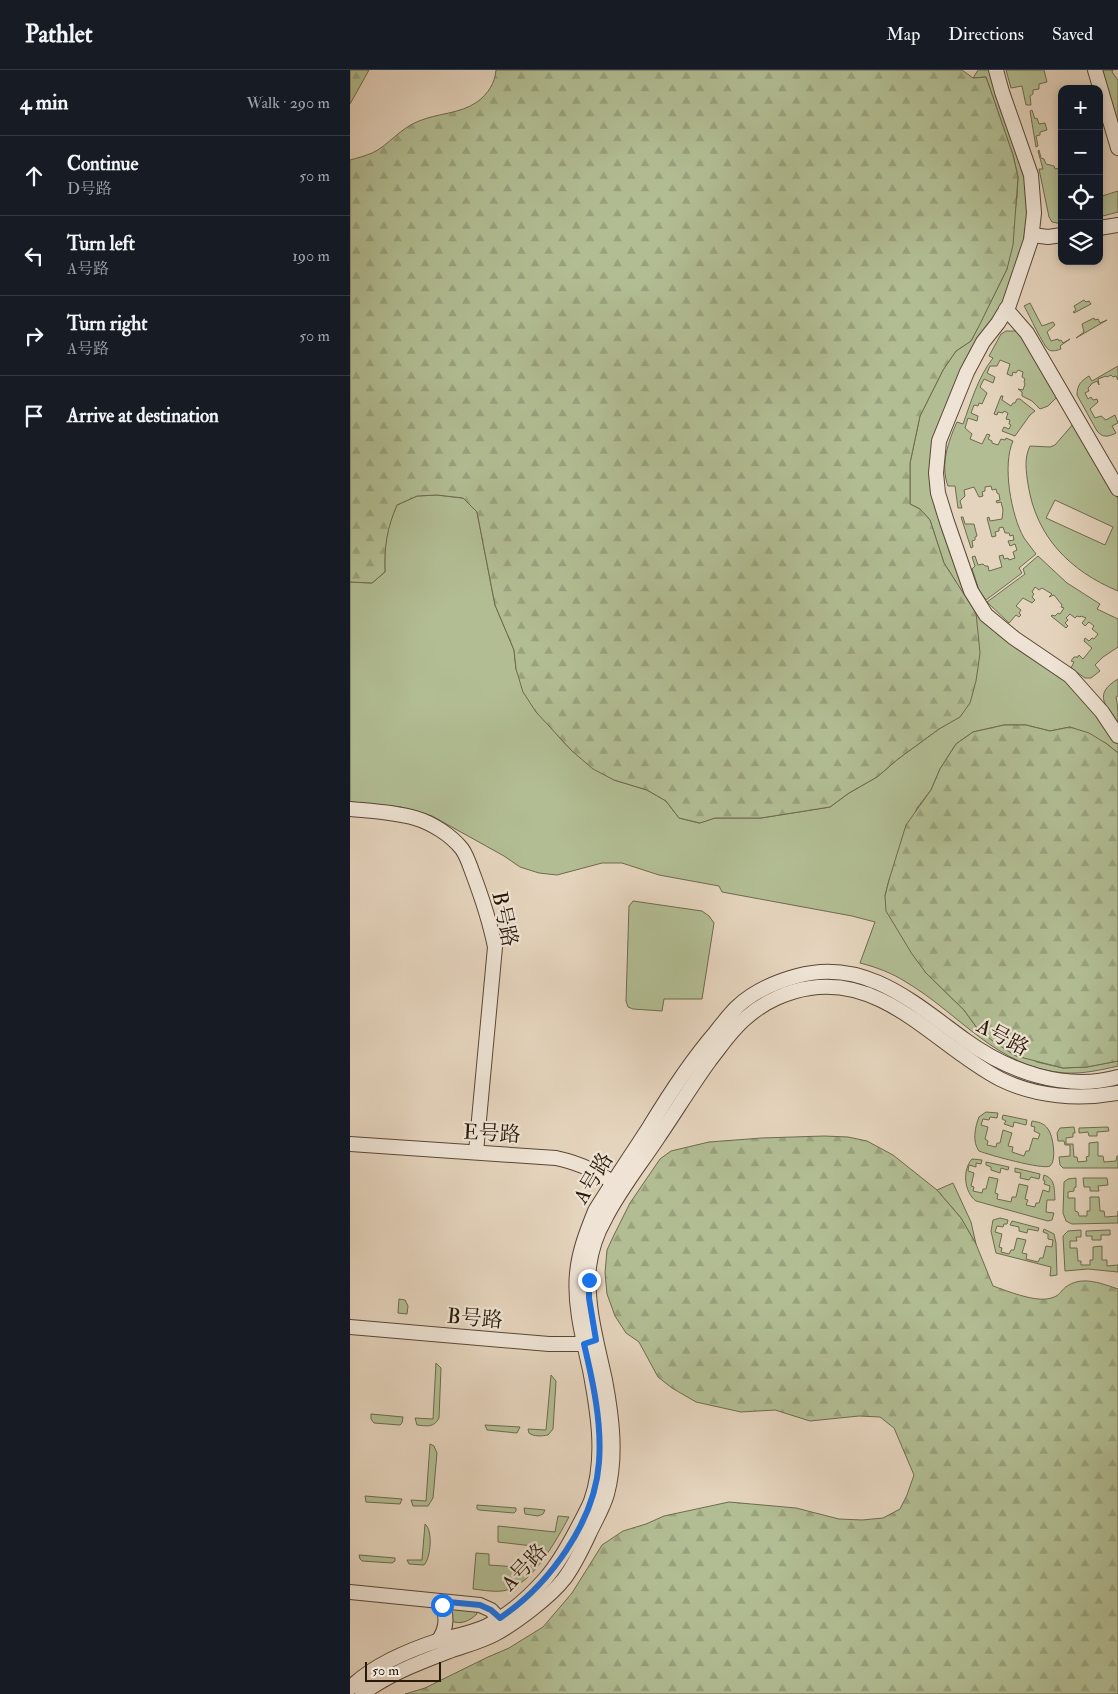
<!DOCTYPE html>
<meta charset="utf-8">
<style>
:root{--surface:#171b24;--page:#20242c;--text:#f1f3f6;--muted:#9ea1a6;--line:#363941}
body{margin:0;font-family:"IM FELL Double Pica","Noto Serif SC",serif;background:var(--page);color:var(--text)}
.controls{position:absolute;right:15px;top:15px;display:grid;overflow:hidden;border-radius:10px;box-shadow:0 2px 8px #0003}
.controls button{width:45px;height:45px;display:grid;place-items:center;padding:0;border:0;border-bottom:1px solid var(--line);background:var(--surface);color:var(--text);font:25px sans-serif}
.scale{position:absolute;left:15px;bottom:12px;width:76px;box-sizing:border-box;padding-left:5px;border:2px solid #2a1809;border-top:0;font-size:14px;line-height:18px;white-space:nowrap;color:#2a1809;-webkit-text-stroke:4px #eee3d4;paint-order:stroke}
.stop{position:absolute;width:15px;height:15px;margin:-11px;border:4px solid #1a73e8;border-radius:50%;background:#fff}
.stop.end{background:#1a73e8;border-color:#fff;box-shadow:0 1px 5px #0008}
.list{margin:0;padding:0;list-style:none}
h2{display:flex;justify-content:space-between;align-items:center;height:65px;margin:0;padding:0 20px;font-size:21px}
h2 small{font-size:16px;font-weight:400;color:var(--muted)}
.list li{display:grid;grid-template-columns:32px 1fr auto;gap:15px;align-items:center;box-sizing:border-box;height:80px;padding:0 20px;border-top:1px solid var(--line)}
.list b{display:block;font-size:19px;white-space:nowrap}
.list p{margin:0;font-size:16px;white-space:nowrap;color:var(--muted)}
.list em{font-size:16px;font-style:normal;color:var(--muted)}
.icon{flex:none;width:28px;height:28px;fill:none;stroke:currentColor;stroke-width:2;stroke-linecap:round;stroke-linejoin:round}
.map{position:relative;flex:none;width:768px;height:1624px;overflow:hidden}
header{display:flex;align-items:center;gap:30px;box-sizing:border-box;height:70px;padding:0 25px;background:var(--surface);border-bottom:1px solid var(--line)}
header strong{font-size:24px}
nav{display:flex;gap:28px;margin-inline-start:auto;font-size:18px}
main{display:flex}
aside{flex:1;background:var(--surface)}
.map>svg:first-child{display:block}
</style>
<header>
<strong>Pathlet</strong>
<nav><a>Map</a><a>Directions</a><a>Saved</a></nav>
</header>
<main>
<aside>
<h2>4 min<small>Walk · 290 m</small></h2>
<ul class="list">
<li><svg class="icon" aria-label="ahead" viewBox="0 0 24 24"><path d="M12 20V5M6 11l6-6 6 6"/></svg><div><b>Continue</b><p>D号路</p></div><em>50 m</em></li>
<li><svg class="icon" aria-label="left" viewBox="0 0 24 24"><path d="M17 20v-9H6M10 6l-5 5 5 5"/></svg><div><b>Turn left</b><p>A号路</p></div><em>190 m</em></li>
<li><svg class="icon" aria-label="right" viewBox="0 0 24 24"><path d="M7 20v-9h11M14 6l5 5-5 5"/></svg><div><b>Turn right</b><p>A号路</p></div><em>50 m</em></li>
<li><svg class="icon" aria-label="arrive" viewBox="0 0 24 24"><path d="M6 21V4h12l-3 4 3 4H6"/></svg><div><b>Arrive at destination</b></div></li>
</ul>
</aside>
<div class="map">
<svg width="768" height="1624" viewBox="0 0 768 1624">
<defs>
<pattern id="forest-firs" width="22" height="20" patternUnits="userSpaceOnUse" patternTransform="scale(1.25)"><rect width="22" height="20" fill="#b2bd93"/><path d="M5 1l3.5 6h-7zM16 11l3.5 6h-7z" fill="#99a27d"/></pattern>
</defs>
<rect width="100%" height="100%" fill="#e5d4bd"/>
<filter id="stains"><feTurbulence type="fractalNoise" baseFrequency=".004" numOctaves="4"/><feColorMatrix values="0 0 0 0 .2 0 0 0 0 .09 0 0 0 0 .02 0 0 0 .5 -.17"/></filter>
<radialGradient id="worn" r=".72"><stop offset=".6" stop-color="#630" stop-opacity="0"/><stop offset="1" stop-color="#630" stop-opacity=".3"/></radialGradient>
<g fill="#b2bd93" stroke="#6e6a4e" fill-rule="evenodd">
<path d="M628 0H642L677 109C684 172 655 229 629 285 613 318 597 352 581 385L619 526 715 608 760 661 768 673V683L757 674 720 657 700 661 676 655H654L623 662 606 674 590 699 581 720 567 738 539 810 535 826 576 903 614 940 627 958 687 992 713 998 737 997 768 991V996C751 1000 733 1004 715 1003 647 998 610 944 556 912 542 903 526 897 510 893L525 852 502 846 372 822 369 816 309 805 272 793H252L207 805 189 803 170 797 154 786 82 746 51 737 0 732V512L22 513 35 502C34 476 36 459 47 435L67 426 87 425 113 428 127 442 145 535 164 580 166 599 208 666 222 681 264 710 297 720 316 731 329 748 349 753 365 748H411L480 737 499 723 527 707 548 689 589 659 609 647 626 544 594 493 580 450 570 439 560 434V393L570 346 593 300 606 281 621 271 657 199 667 127 668 107 663 85 636 7 623 8Z"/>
<path d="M656 0H694L697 12 689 14V19L683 20V24L680 26 681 35H676L672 16 661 18Z"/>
<path d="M751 0H763L762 2 768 10V57Z"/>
<path d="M682 40 685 49 687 48 689 54 695 53 697 60 690 62V65L686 66 688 76 686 77 680 41Z"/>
<path d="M689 80 691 88 694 89 696 94 704 96 705 99 712 98V154L702 152 699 147 689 99H693L688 81Z"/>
<path d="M768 121V142L749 147V127Z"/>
<path d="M734 230 736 232 739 231 741 234 724 243 723 242 726 240 724 236Z"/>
<path d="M680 233 692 256 703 252 705 255 697 262 701 271 708 269 709 271 711 270 713 273 720 269 710 276 711 279C708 280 703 282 699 280 693 276 679 244 674 236Z"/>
<path d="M744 248 745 250 748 249 750 253 757 250 726 268 734 262 732 254Z"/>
<path d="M656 261H667L672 264 707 327 698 336 690 339 682 331 672 326V322L668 319 673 320 675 314 674 312 675 309 672 307 673 302 668 300 666 303 663 302 662 306 657 304 660 294 650 290 647 296H640L637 303 645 307 643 313 634 309 630 317 637 323 632 334 629 333 628 336 624 335 621 343 628 346 627 351 618 348 615 358 622 364 620 369 632 374 637 364 640 365 638 369 642 371V373L648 375 651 369 655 370 656 368 663 371C652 395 661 445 674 468 678 473 682 479 686 484L669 498 672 503 636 530 629 520 622 499 625 496 622 487 625 486 628 495 633 494 635 496H638L639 501 652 497 649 486 653 485 654 489 658 488 659 490 665 488 663 482 667 480 665 474 660 476 658 471 664 470 663 465 660 466 659 463H655L653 457 649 458V461L645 462 646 466 642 467 637 448 639 447 640 451 652 449 653 440 651 432 647 433 646 431 650 430 649 424 647 423 646 419 642 420 641 416 635 417V421L632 422 633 426 629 427 624 417 614 420 615 426 610 431 612 438H608L605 416H598C590 395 598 372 607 352L613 354C621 332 628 307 643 288L639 286 651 264Z"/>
<path d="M768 296V310L766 306 763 307 761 305 757 307 756 306 748 309 749 315 747 311 741 314V315L738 318 739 321 735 323 738 329 741 327 743 330 747 329 748 332 740 339 745 348 751 346 756 350 765 345 768 353 762 356 766 363C758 367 753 368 747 361L727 325C727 315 731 311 739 306L742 311Z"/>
<path d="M651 326H653L652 330 661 336 663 333H665L667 329H670L685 341 680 345 665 366 652 361 654 357 659 359 661 355 659 354 660 350 656 349 658 343 654 341 653 343 648 342 647 345 644 344Z"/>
<path d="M724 353 768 429V521C720 501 686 467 678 414 676 401 674 388 680 376L700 377 705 375ZM705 430 763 457 755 475 696 448Z"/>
<path d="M611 447H613L615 454H624L627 466 625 467V470L622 471 623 477 621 478Z"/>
<path d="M688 486 717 513 750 534 747 539 768 549V577L753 587 745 595 750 601 741 608H735L721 598 724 592 721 591 724 587H728L729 585 733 589 742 578 734 571 735 568 739 571 742 568 744 569 748 564 742 559 744 556 739 552 735 556 732 553 736 548 731 546 730 547 727 546 725 548 720 544 716 548 718 550 715 553 718 556 716 558 701 546 702 545 705 546 708 543 710 544 714 538 711 537 712 535 704 525 699 527 702 524 692 518 689 520 685 517 682 522 684 524 682 527 685 530 682 533 673 528 666 536 671 540 669 543 671 545 669 547 666 545 659 553 637 532 675 504 673 499Z"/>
<path d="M768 609V626L766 627C768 635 768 645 768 653 755 635 743 624 768 609Z"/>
<path d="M283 831 352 841 359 846 364 853 352 929H314L312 941 283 939 278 937 276 931 279 836Z"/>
<path d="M636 1042 648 1043 647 1048 640 1047 639 1050 633 1049 631 1055 638 1057 635 1069 638 1071 637 1075 646 1077 647 1073H650L653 1060 662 1063 658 1076 663 1077 662 1082 674 1086 676 1081H679L683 1068 688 1069 690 1064 684 1061 685 1057 681 1056 682 1051C688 1052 694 1053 698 1059 703 1065 707 1091 700 1096 693 1100 639 1085 629 1081 622 1072 625 1057 629 1047Z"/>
<path d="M653 1045 677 1050 676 1055 664 1052 663 1057 654 1054 656 1051 652 1049Z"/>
<path d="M724 1057 725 1063H723V1067L716 1068V1074H723L724 1087H727L728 1092 737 1091 736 1087 739 1086V1073L748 1072V1086H753L754 1092 766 1091 767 1086H768V1098H713L710 1095 709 1087 720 1086V1075H715L714 1071H708L707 1063 710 1058Z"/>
<path d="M758 1057 759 1061 747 1062V1066H739L738 1062 729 1063V1058Z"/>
<path d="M622 1089 632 1090 631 1094 626 1093V1097L619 1095 618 1101 624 1103 621 1116 624 1117 623 1121 632 1123 633 1119H636L639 1107 648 1109 645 1123 648 1124 647 1129 661 1132 662 1127H666L669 1114 678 1116 675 1129 678 1130 676 1135 685 1137 686 1133H689L693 1120 699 1122 700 1116 694 1114 695 1111 693 1110 694 1105C706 1109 704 1120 705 1130H697L696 1142 704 1143 702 1150 698 1151 626 1131C614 1122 612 1100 622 1089Z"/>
<path d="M636 1092 659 1097 658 1100 651 1098 650 1103 641 1100V1097L636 1095Z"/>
<path d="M665 1098 690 1104 689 1109 681 1107 679 1110 670 1108 671 1103 665 1102Z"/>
<path d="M726 1108V1117L724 1118V1121L718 1122V1128H725V1141L728 1142 729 1146H737V1141H740V1127H749L750 1141H754L755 1147 768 1146V1141V1153L722 1154 716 1151 713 1143 714 1112 718 1109Z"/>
<path d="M733 1108H757L758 1115 748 1116 749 1121H740V1117H734Z"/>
<path d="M603 1113 621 1152 626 1174 611 1148 587 1120Z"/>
<path d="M650 1148 658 1150 657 1154H654L653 1157 647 1156 645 1162 652 1164 649 1177 652 1178 651 1182 659 1184 661 1180H664L667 1168 676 1170 672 1183 677 1184 676 1189 688 1192 690 1188H693L696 1176 702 1177 703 1170 698 1169V1164L693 1162 694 1159 704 1164 706 1173 707 1205 700 1206 701 1197 646 1183 641 1161 643 1150Z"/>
<path d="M662 1151 689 1158 688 1161 678 1159 677 1163 669 1161V1157L660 1155Z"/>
<path d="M731 1160V1167H726L727 1171H720V1178H727L728 1191H731V1195H740V1190H743V1177L752 1176V1190H757V1196L768 1195V1202L738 1199 715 1201 713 1166 718 1161Z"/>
<path d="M760 1160V1165H751V1170H742V1166H736V1161Z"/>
<path d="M49 1229 55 1230 58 1236 57 1244 48 1243Z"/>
<path d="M86 1293 91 1298 89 1348C84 1358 76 1356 67 1355L65 1348 83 1349Z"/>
<path d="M201 1305 206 1311 203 1359 198 1365C192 1366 184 1367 179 1363L178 1359 196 1360Z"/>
<path d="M21 1344 53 1347 52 1353 50 1355 24 1353 21 1349Z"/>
<path d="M135 1355 170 1357 167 1363 137 1360Z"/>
<path d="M80 1374 84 1376 87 1383 83 1428 78 1436H63L61 1430 76 1431Z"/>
<path d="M15 1426 52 1429 50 1434 16 1432Z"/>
<path d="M127 1435 166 1438V1441L164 1443 129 1440 127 1439Z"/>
<path d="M174 1438 195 1440 193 1444 188 1446 175 1444Z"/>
<path d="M208 1446 219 1447C207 1469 183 1513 157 1520 146 1523 134 1520 123 1519L126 1483 139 1484V1495L181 1498 183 1476 148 1472V1456L205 1462Z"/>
<path d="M75 1454C83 1460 81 1488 74 1495L59 1494 57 1490H72Z"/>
<path d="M9 1485 45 1488V1491L42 1493 12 1491 10 1489Z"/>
<path d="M102 1538 126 1540 127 1544C119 1551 112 1555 101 1551L100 1540Z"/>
</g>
<g fill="url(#forest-firs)" stroke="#6e6a4e">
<path d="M0 0H19L0 34Z"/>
<path d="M146 0H612L623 8 636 7 663 85 668 107 663 175 657 199 629 256 621 271 606 281 593 300 570 346 560 393V434L570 439 580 450 594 493 626 543 630 583 626 611 620 633 610 647 589 659 548 689 527 707 499 723 480 737 411 748H365L350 753 329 748 316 731 297 720 264 710 243 699 222 681 186 642 173 622 166 599 164 580 145 535 127 442 113 428 87 425 67 426 47 435C37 458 34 477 35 502L22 513 0 512V90C7 88 15 86 22 83 38 76 50 58 69 51 88 43 110 44 127 32 138 24 145 13 146 0Z"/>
<path d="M654 655H676L700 661 720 657 739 663 757 674 768 683V991L737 997 713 998 666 986 644 972 627 958 614 940 576 903 562 884 536 841 535 826 539 810 556 755 581 720 590 699 606 674 623 662Z"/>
<path d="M474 1066 498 1067 517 1071 543 1085 587 1120 611 1148 626 1174 643 1216C657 1221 682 1231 697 1229 713 1226 709 1220 719 1215 734 1206 753 1214 768 1219V1624H55L75 1618 138 1587 159 1578 193 1557 222 1523 252 1475 273 1461 296 1454 314 1446 379 1432 446 1438 489 1449 512 1450 533 1448 550 1439 557 1425 564 1405 544 1358 530 1347 509 1346 460 1351 425 1340 391 1342 346 1332 322 1318 308 1307 289 1272 276 1263 265 1246 257 1224 255 1203 257 1180 264 1165 280 1133 310 1089 321 1081 359 1072 412 1068Z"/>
</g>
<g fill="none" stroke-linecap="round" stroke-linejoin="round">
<defs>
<g id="minor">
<path d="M646 0 652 22 681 105 684 143 681 170 659 235 648 253 633 272 617 302 589 371 586 403 588 423 597 452 621 521 636 545 664 568 720 606 752 642 768 666"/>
<path d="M745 0 768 78"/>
<path d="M749 158 768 155"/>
<path d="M682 165 698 167 712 165"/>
<path d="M656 239 677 263 768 419"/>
<path d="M0 739C21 741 44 742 65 748 82 753 101 765 112 779 117 786 120 796 123 804 132 828 140 852 145 877L126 1082"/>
<path d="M0 1074 206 1088C229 1093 250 1102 269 1117"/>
<path d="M0 1257 199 1274H234L241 1272"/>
<path d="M0 1522 130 1535 141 1540 154 1554"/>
<path d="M88 1531C99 1542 97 1559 88 1571"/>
<path d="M0 1618C23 1595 59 1580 90 1570 105 1566 122 1563 137 1556 159 1545 179 1527 195 1509 208 1494 217 1478 226 1461 231 1451 237 1441 241 1431 256 1389 248 1342 240 1300 233 1268 224 1235 227 1203 229 1181 237 1161 245 1141 263 1112 282 1084 300 1056 320 1023 340 992 365 963 372 954 379 945 387 937 403 922 425 912 447 906 515 887 564 933 615 970 658 1001 715 1022 768 1007"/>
<path d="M12 1624C37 1605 68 1593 97 1582 113 1576 130 1572 145 1564 165 1553 200 1527 214 1509 224 1496 232 1479 239 1464 245 1451 253 1438 257 1424 267 1387 262 1347 255 1310 247 1273 236 1236 239 1197 241 1181 247 1163 255 1149 269 1121 289 1096 307 1069 325 1043 341 1016 360 990 372 975 382 959 397 947 414 932 438 921 460 918 536 906 588 977 650 1009 686 1027 729 1030 768 1023"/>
</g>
</defs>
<use href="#minor" stroke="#594736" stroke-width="16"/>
<use href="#minor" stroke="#eee3d4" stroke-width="14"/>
</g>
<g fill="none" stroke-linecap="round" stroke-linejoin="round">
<path stroke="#1a73e8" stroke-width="6" d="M92 1535 88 1531 130 1535 141 1540 150 1548C199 1515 245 1452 249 1392 252 1353 243 1312 234 1274L246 1270 239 1228V1210"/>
</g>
<g text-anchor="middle" stroke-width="4.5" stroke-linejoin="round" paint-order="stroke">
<g font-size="21" fill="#2a1809" stroke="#eee3d4">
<text transform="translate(155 849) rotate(78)" y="7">B号路</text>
<text transform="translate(653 967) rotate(28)" y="7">A号路</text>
<text transform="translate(142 1063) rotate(3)" y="7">E号路</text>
<text transform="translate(243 1108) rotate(-59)" y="7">A号路</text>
<text transform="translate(125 1248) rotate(5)" y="7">B号路</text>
<text transform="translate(174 1497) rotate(-47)" y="7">A号路</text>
</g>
</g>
<rect width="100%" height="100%" filter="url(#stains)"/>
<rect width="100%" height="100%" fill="url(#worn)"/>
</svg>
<div class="controls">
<button>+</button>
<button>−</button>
<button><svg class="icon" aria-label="locate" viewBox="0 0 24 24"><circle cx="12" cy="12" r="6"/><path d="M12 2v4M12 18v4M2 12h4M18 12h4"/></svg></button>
<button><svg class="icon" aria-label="layers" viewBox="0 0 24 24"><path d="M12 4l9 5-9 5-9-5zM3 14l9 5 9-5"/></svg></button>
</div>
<div class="scale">50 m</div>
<div class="stop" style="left:92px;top:1535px"></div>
<div class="stop end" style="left:239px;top:1210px"></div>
</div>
</main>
